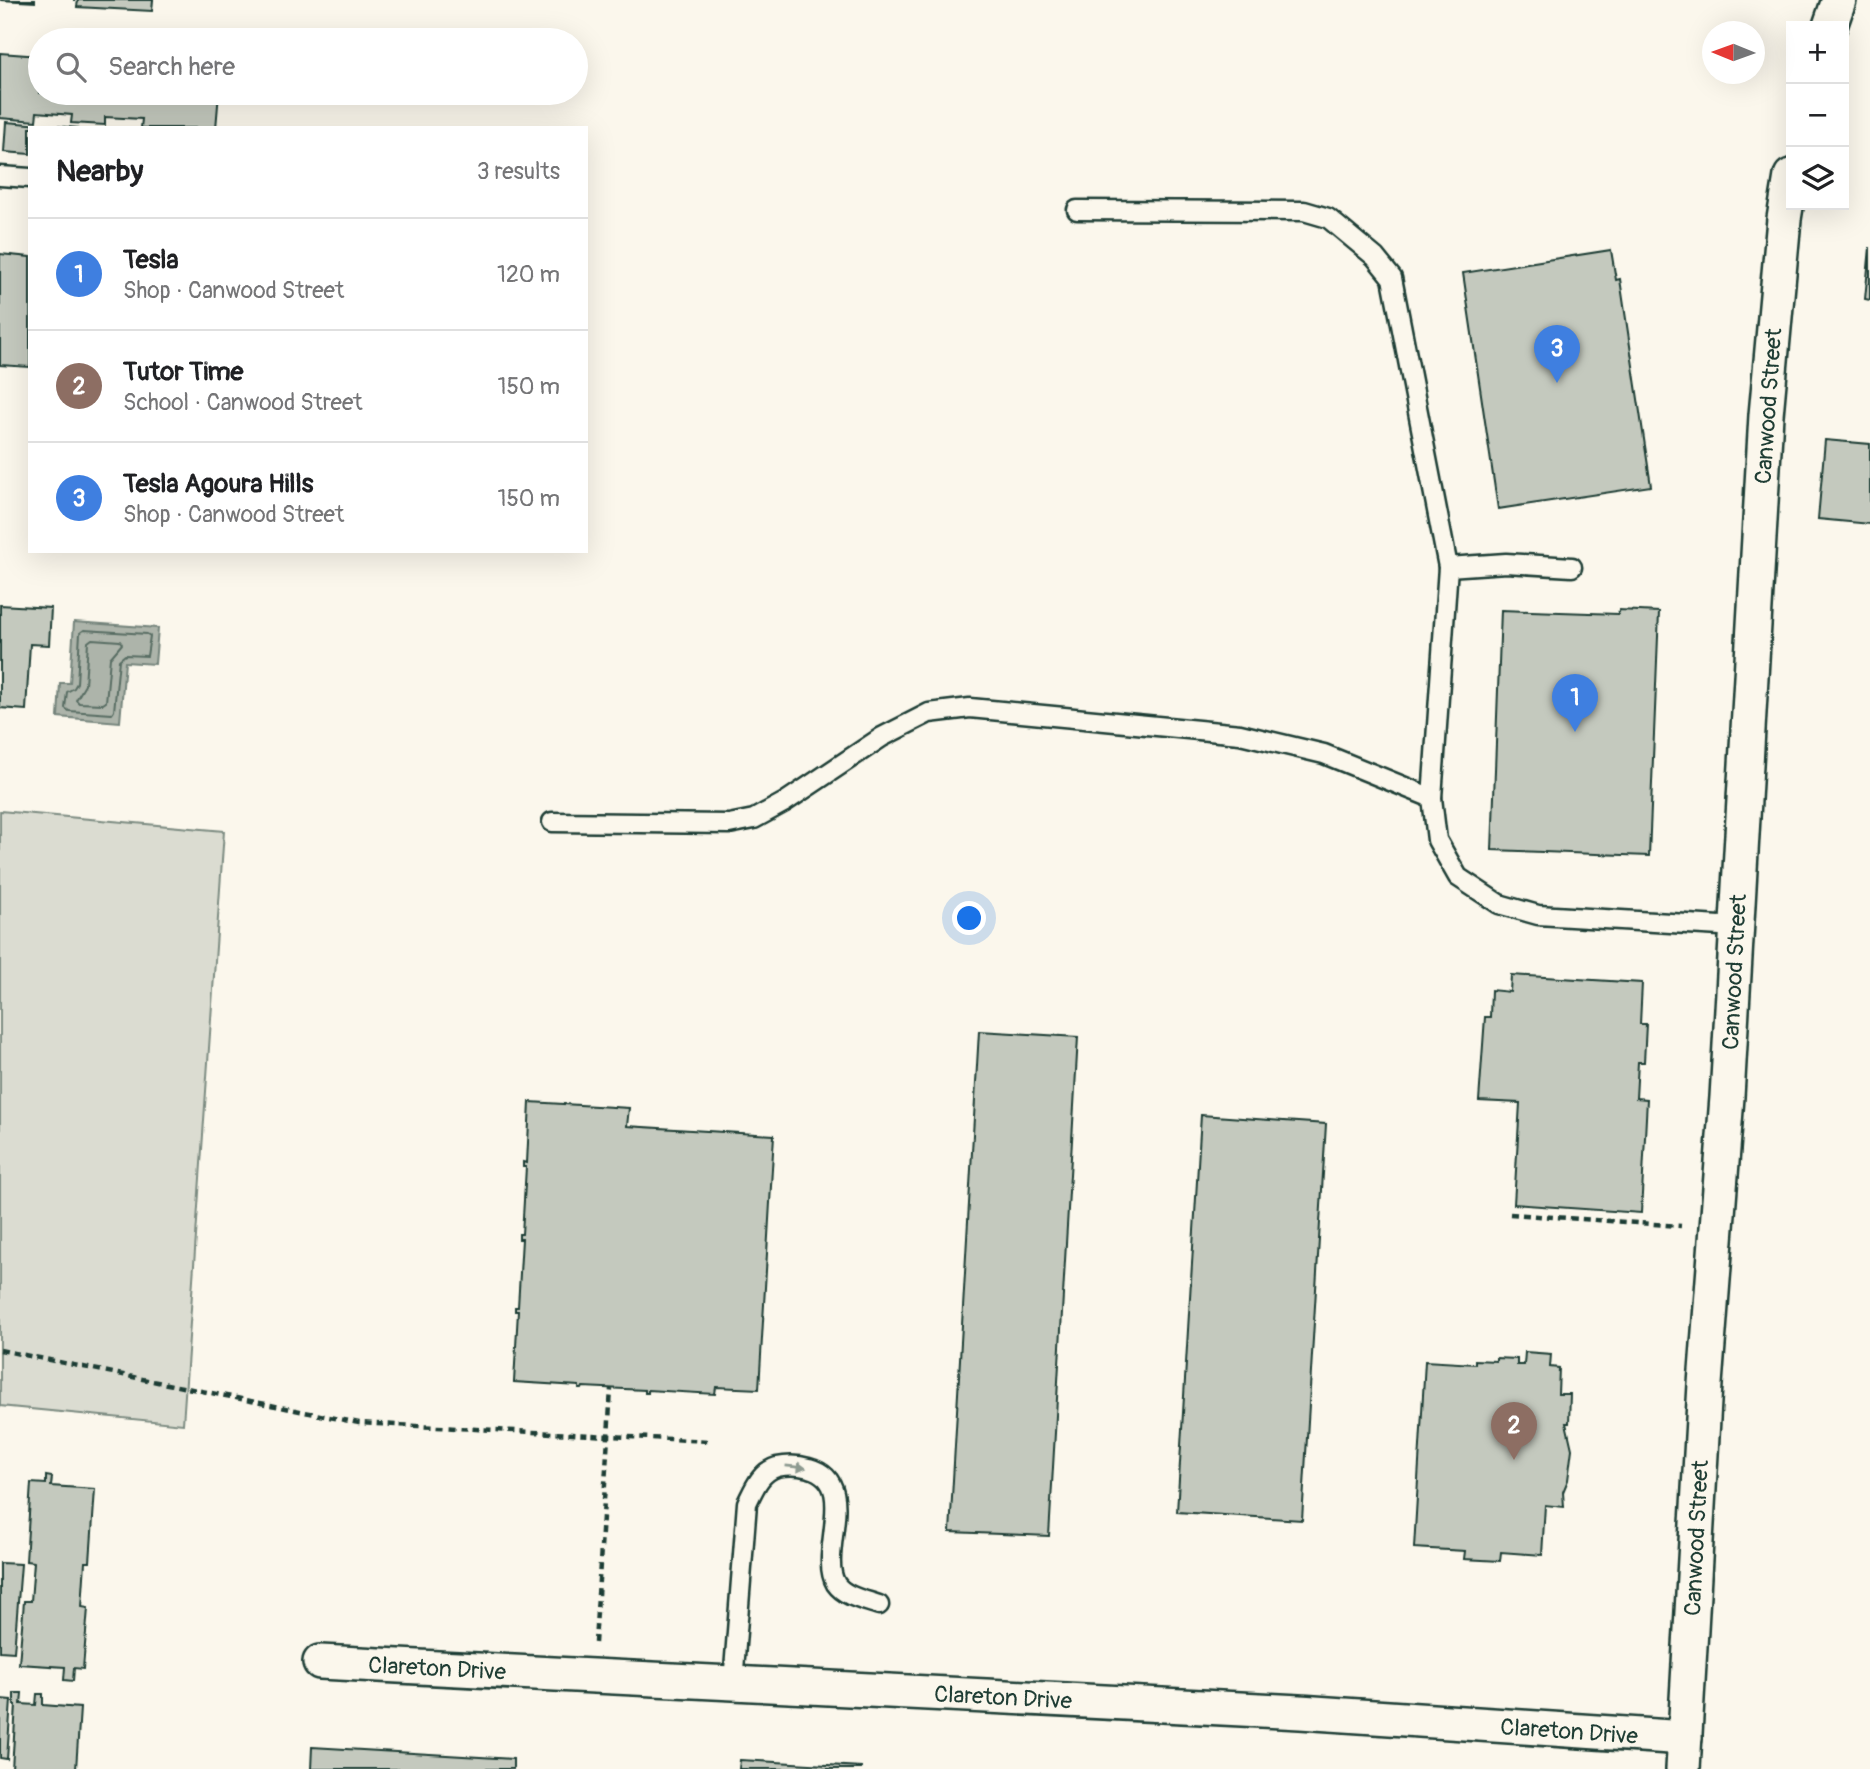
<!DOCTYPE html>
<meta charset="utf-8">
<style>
:root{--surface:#fff;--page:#f6f6f6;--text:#202124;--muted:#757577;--line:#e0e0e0;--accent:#d1495b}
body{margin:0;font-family:Pangolin,sans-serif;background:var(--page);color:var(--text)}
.controls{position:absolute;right:21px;top:21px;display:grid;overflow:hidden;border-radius:0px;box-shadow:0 7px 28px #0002}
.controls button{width:63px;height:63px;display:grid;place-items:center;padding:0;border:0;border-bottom:2px solid var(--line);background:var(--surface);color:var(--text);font:35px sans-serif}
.compass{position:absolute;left:1702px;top:21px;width:63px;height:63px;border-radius:50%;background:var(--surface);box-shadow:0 7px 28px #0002;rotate:271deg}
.you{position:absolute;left:970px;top:919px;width:24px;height:24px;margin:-18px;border:5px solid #fff;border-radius:50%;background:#1a73e8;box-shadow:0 0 0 10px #1a73e833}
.badge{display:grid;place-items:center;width:46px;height:46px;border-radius:50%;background:var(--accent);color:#fff;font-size:23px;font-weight:700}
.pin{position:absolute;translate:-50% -58px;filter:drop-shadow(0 2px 4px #0008)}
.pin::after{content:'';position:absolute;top:37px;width:24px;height:21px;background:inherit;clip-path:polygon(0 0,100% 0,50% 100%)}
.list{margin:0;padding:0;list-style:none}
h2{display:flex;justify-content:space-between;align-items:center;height:91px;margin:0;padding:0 28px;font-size:30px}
h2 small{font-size:23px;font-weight:400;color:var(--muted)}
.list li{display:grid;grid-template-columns:46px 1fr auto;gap:21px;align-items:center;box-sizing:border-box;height:112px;padding:0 28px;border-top:2px solid var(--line)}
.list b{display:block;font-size:26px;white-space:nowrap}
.list p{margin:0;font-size:23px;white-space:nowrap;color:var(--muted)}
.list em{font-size:23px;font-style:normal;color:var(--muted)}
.icon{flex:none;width:38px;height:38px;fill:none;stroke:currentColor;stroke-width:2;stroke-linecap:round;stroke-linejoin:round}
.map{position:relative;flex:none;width:1870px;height:1769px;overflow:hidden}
.search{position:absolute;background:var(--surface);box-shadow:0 7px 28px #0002;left:28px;top:28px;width:560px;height:77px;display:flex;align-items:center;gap:18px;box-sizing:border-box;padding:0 24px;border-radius:38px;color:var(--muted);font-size:26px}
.panel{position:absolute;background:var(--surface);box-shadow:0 7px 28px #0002;left:28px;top:126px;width:560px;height:427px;border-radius:0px}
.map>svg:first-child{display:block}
</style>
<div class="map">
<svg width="1870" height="1769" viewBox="0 0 1870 1769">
<rect width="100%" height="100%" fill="#fbf7ec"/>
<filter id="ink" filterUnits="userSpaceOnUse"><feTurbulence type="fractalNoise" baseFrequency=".0143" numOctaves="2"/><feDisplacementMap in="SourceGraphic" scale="14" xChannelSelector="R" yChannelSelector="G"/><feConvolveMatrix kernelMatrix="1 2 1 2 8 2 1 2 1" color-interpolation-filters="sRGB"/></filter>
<g filter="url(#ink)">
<path fill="#dbdcd1" stroke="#7d8c82" stroke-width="2" d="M0 811 224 831 183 1424 0 1406Z"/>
<path fill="#adb4aa" stroke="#74847b" stroke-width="2" d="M74 622 158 628 155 664 125 662 120 722 58 717 60 683H70Z"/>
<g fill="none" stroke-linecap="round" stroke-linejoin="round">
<g stroke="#586d63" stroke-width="2">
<path d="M84 630 147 634 150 636 147 656 125 655 119 660 114 711 112 714 69 711 65 708 67 692 74 688 77 683 80 633Z"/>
<path d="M92 639 120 641 122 644 110 658 106 702 103 704 79 703 76 700 85 685 88 642Z"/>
</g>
</g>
<g fill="#c4c9be" stroke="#1f3d34" stroke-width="2">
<path d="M0 0H35V2Z"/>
<path d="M73 0H153L152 11 77 7 78 0Z"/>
<path d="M0 53 40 56V93H219L216 128H141L142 119 105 117V125L71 123 72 115 37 112 36 121 0 118Z"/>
<path d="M6 122 78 128H30V154L4 152Z"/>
<path d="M1870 247V300L1865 299Z"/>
<path d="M1611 250 1616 280 1620 279 1651 486 1498 509 1463 273Z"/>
<path d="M0 254 30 257V367L0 365Z"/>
<path d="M1825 440 1870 444V524L1818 519Z"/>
<path d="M0 605 51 608 49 645 30 644 26 710 0 708Z"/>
<path d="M1501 610 1618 614 1619 610 1659 612 1649 856 1492 850Z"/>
<path d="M1511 975 1642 983 1640 1024H1646L1644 1062H1638L1636 1098 1647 1099 1641 1213 1514 1204 1520 1103 1479 1101 1485 1017H1490L1491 990 1510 992Z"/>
<path d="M979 1031 1078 1037 1049 1536 950 1532Z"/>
<path d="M530 1102 629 1108 627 1126 774 1135 759 1389 716 1387 715 1394 648 1390V1393H645V1390L583 1387 582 1389H579V1386L514 1382 518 1311H515V1307H518L522 1239H519V1234H522L526 1167H523V1162L527 1163Z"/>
<path d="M1201 1115 1326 1124 1302 1520 1177 1512Z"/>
<path d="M1525 1352 1551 1354 1550 1367 1559 1368 1558 1394H1570L1569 1423H1566L1572 1449 1568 1480 1563 1492 1564 1507 1545 1505 1542 1555 1501 1552 1500 1561 1464 1559 1465 1551 1414 1548 1425 1361 1475 1364V1360L1496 1361V1358L1517 1359V1365H1524Z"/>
<path d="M46 1476 52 1477 51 1486 95 1489 90 1562H85L82 1607 88 1608 83 1669 74 1668 73 1681 64 1680 65 1667 19 1664 24 1601H31L34 1562 26 1561 31 1483 46 1484Z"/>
<path d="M0 1563 21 1564 14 1652 0 1651Z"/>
<path d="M14 1693H22L21 1704 36 1705 37 1694H43V1705L80 1708 76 1769H12L16 1705H14Z"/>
<path d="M0 1699 11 1700 7 1759 0 1758Z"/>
<path d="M312 1747 513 1759V1769H311Z"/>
<path d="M740 1760 861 1767V1769H739Z"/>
</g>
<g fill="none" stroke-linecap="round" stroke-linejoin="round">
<defs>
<g id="service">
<path d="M0 176 30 178"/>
<path d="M1077 210 1304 211 1328 218 1375 257 1392 278 1448 567 1432 798 1437 840 1458 877 1499 904 1538 915 1737 927"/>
<path d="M1448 567 1506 563 1572 567"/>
<path d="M552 822 729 824 754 819 785 802 882 737 929 713 970 708 1240 734 1324 754 1432 798"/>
<path d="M733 1683 747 1503C754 1489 760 1472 777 1467 786 1465 799 1465 809 1468 861 1482 817 1553 836 1584 845 1597 865 1600 879 1605"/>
</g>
<g id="minor">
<path d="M1830 26 1839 0"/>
<path d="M320 1662 1300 1712 1685 1738"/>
<path d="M1683 1769 1705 1384 1727 1097 1766 415 1784 219 1791 176"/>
</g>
</defs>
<use href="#service" stroke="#1f3d34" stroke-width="23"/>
<use href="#minor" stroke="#1f3d34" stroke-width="38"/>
<g stroke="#1f3d34" stroke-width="4.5" stroke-dasharray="7 5" stroke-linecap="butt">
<path d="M1510 1214 1681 1226"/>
<path d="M0 1350 359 1423 708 1441"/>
<path d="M595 1643 611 1389"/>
</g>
<use href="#service" stroke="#fbf7ec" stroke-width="18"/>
<use href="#minor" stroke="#fbf7ec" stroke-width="33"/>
</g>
<defs><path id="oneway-solid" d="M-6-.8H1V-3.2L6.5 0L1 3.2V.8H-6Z" transform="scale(1.75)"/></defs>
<use fill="#8d9a90" href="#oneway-solid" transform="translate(796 1467) rotate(6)"/>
</g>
<g text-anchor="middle" stroke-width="6" stroke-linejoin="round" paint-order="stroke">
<g font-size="23" fill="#1f3d34" stroke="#fbf7ec">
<text transform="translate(1768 406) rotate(-86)" y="8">Canwood Street</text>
<text transform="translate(1734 972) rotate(-87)" y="8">Canwood Street</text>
<text transform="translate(1696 1538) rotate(-87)" y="8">Canwood Street</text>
<text transform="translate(437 1668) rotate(3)" y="8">Clareton Drive</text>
<text transform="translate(1003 1697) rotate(3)" y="8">Clareton Drive</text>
<text transform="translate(1569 1731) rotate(4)" y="8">Clareton Drive</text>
</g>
</g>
</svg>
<div class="controls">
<button>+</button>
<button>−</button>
<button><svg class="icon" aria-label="layers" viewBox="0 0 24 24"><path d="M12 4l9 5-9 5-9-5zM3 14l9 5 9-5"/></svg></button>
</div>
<svg class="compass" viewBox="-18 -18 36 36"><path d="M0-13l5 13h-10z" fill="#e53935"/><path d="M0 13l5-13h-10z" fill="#757577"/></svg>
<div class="you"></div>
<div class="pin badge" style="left:1575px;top:732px;background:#3f7fe0">1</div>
<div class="pin badge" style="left:1514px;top:1460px;background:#8d6e63">2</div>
<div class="pin badge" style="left:1557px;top:383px;background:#3f7fe0">3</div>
<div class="search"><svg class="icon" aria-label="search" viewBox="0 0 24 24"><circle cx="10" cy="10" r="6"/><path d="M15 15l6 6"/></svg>Search here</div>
<section class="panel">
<h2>Nearby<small>3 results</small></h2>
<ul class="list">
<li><span class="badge" style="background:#3f7fe0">1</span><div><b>Tesla</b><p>Shop · Canwood Street</p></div><em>120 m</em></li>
<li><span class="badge" style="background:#8d6e63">2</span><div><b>Tutor Time</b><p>School · Canwood Street</p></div><em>150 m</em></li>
<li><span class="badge" style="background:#3f7fe0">3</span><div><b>Tesla Agoura Hills</b><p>Shop · Canwood Street</p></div><em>150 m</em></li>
</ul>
</section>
</div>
